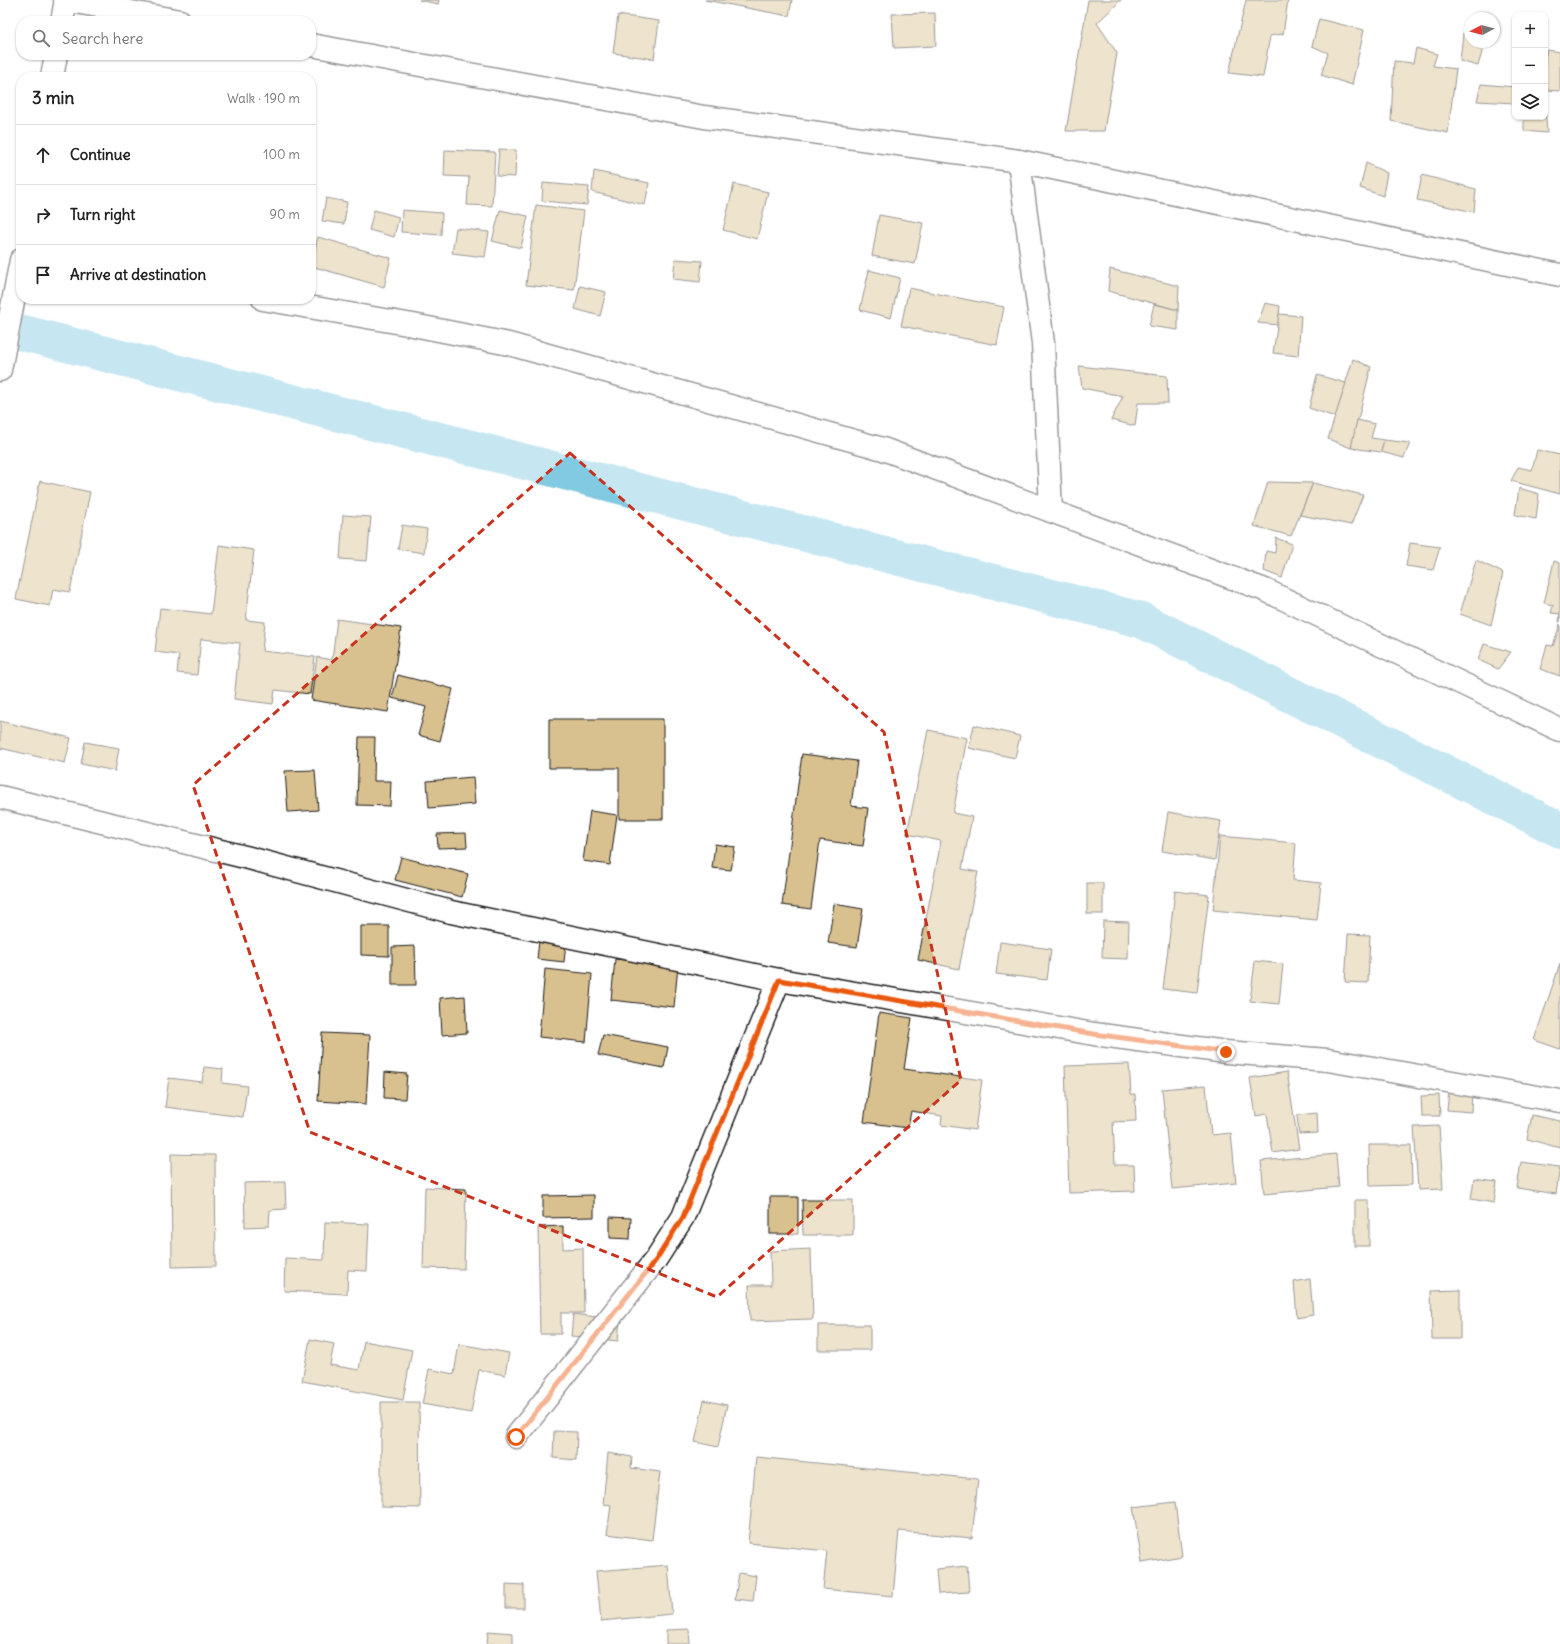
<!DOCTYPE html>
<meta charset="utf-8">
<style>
:root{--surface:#fff;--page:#f6f6f6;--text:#222;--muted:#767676;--line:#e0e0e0}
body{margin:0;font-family:Delius,sans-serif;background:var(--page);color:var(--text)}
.controls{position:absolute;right:12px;top:12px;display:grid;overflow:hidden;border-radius:8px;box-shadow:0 1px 3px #0004}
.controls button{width:36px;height:36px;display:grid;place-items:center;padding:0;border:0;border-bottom:1px solid var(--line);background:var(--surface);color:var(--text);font:20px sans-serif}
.compass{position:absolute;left:1464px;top:12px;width:36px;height:36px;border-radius:50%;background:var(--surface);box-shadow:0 1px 3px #0004;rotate:263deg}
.stop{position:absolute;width:12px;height:12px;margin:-9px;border:3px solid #ea580c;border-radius:50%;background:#fff}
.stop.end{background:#ea580c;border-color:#fff;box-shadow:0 1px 4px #0008}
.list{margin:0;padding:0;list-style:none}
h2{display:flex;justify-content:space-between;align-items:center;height:52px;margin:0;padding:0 16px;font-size:17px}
h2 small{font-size:13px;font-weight:400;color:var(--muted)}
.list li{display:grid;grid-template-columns:26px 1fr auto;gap:12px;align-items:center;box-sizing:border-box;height:60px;padding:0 16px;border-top:1px solid var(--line)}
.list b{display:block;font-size:15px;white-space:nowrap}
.list em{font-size:13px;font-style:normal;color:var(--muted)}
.icon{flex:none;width:22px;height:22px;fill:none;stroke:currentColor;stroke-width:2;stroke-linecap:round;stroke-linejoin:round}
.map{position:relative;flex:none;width:1560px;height:1644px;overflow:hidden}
.search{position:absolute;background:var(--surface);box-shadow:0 1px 3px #0004;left:16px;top:16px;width:300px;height:44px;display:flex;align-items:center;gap:10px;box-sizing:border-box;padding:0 14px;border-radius:16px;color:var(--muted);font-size:15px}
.panel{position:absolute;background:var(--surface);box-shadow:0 1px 3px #0004;left:16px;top:72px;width:300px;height:232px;border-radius:16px}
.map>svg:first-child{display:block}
</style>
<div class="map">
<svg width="1560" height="1644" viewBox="0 0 1560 1644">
<rect width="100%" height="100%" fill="#fff"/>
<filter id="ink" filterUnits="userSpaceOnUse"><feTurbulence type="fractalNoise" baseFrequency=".025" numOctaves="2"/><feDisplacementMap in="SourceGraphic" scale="8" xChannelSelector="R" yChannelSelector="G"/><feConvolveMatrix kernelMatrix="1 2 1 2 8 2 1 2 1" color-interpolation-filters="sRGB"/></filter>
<g filter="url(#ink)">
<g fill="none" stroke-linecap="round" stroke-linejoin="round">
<path stroke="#82cae2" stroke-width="36" d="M0 327 1141 620 1560 830"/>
</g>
<g fill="#d9c08f" stroke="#1c1c1c">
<path d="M419 0H439L438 4Z"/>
<path d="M705 0H792L789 16Z"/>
<path d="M1088 0H1121L1097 23 1117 53 1104 131H1066Z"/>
<path d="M1246 0H1288L1283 34 1270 36 1263 77 1229 73Z"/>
<path d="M935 13 936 46 894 48 892 14Z"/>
<path d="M618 15 659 21 654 59 613 53Z"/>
<path d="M1319 19 1364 30 1352 85 1321 75 1328 53 1312 46Z"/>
<path d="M1463 33 1470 34V42H1485L1478 66 1460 61Z"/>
<path d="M1416 48 1437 54 1433 66 1456 69 1448 133 1391 121 1394 61 1413 63Z"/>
<path d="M1547 50 1560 52V91L1545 90V57Z"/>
<path d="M1481 84 1515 87V103L1477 101Z"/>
<path d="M1545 104 1547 133 1524 131V117H1545Z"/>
<path d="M499 149 516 150 515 177 497 176Z"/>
<path d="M445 150 495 152 492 206 467 205 469 177 444 176Z"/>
<path d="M1366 163 1387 173 1383 196 1360 188Z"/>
<path d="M594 171 649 183 645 205 592 192Z"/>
<path d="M1422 175 1476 189 1474 212 1417 200Z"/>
<path d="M543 183 589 187 587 205 542 201Z"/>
<path d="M734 184 768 192 757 239 723 230Z"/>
<path d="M326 198 347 202 344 224 322 221Z"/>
<path d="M536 205 584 211 574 290 526 285Z"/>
<path d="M374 210 399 217 394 237 369 230Z"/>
<path d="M402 210 442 213 441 235 401 232Z"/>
<path d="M500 210 528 216 521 248 492 241Z"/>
<path d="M879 215 923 223 915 264 872 256Z"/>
<path d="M456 228 489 232 485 257 452 253Z"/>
<path d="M318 237 391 258 384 287 311 266Z"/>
<path d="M675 259 702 261 700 282 673 279Z"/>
<path d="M1110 269 1179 286 1178 310 1108 291Z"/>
<path d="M869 270 900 278 891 318 860 310Z"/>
<path d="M580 286 606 292 600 316 575 309Z"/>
<path d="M909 288 1004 307 997 345 901 326Z"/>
<path d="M1265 303 1280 306 1278 325 1258 323Z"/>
<path d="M1154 304 1178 310V330L1149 326Z"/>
<path d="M1279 314 1301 316 1298 356 1273 353Z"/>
<path d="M1353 359 1371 367 1351 448 1328 439Z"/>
<path d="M1079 366 1167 376 1168 403H1138L1135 426 1111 420 1123 396 1082 388Z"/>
<path d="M1317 375 1346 383 1335 417 1309 408Z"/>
<path d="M1357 420 1375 424 1371 438 1384 440 1381 452 1351 448Z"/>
<path d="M1384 440 1410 443 1404 458 1381 452Z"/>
<path d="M1537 450 1560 455V494L1511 481 1518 467 1532 470Z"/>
<path d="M40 481 90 492 70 592 53 589 50 606 16 599Z"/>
<path d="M1268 482 1313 483 1291 536 1254 526Z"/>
<path d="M1313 483 1363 495 1351 525 1300 515Z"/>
<path d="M1519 488 1539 494 1536 519 1515 515Z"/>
<path d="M343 515 371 517 367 561 340 559Z"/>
<path d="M402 525 427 529 424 553 398 549Z"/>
<path d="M1276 538 1292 544 1282 578 1264 571 1266 551 1275 553Z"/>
<path d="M1410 543 1440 547 1433 570 1406 566Z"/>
<path d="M219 545 254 550 246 620 265 622 262 651 315 657 310 694 275 690 273 704 234 699 240 643 201 639 197 675 177 673 179 655 155 652 160 608 211 614Z"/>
<path d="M1476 560 1503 573 1491 625 1460 614Z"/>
<path d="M1554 561 1560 563V622H1559L1560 614 1551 613 1553 605 1544 603Z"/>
<path d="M337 619 401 628 388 712 311 700 317 657 332 660Z"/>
<path d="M1560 624V676L1540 669 1547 645 1553 646Z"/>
<path d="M1484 644 1511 652 1498 669 1478 660Z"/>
<path d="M398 675 453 689 440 741 418 735 426 707 392 698Z"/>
<path d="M549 719H663V819H619V768H549Z"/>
<path d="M0 721 71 738 65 763 0 748Z"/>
<path d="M974 725 1020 736 1015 758 969 748Z"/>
<path d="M928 730 967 738 953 813 972 817 962 869 978 872 959 969 918 960 941 841 907 834Z"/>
<path d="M359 737H375L374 781H391L390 806 357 805Z"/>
<path d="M85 742 119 748 115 771 81 764Z"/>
<path d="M802 754 857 761 851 806 868 808 863 846 820 840 811 909 782 905Z"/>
<path d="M315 770 318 810 288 812 285 771Z"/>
<path d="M473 777 475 804 429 808 427 781Z"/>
<path d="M590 811 617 815 610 865 583 861Z"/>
<path d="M1168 812 1221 821 1215 860 1162 851Z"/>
<path d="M466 833 467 847 438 848 437 834Z"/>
<path d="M1220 836 1296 843 1293 880 1321 883 1317 920 1213 910Z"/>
<path d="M715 844 735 847 731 870 712 868Z"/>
<path d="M401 857 468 874 462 897 395 880Z"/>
<rect x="1087" y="883" width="16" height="31"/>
<path d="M1175 891 1209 895 1197 993 1163 989Z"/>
<path d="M834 904 863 909 857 947 828 943Z"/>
<path d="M1103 921 1129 922 1128 959 1102 958Z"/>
<path d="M361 926H389V956L361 955Z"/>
<path d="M1348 934 1370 935 1368 983 1345 982Z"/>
<path d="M539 941 566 943 564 962 537 959Z"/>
<path d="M1000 942 1051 949 1047 980 996 974Z"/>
<path d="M415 946 416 985H392V947Z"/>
<path d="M615 959 678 966 674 1007 611 1000Z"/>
<path d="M1255 961 1283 964 1279 1004 1250 1001Z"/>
<path d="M1560 964V1049L1534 1040Z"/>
<path d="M545 969 592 974 586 1042 539 1037Z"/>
<path d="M465 996 467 1033 442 1035 440 998Z"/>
<path d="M879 1013 912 1018 904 1069 982 1080 975 1130 941 1125 942 1116 911 1111 908 1128 864 1122Z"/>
<path d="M322 1033 370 1035 366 1104 318 1101Z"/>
<path d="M603 1035 668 1047 664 1068 598 1055Z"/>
<path d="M1129 1064 1131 1094H1135L1136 1121 1113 1122 1115 1165H1134L1135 1191 1069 1193 1065 1066Z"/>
<path d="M204 1067 223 1069 222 1083 247 1086 243 1117 165 1107 169 1078 202 1082Z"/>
<path d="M385 1072 407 1074 405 1099 384 1098Z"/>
<path d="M1287 1072 1299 1149 1273 1153 1267 1114 1256 1116 1250 1078Z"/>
<path d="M1206 1085 1211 1135 1231 1133 1236 1183 1172 1189 1162 1089Z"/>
<path d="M1449 1090 1472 1092 1471 1112 1447 1110Z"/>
<path d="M1439 1095 1440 1116H1422L1421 1096Z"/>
<path d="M1317 1113 1318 1133 1299 1134 1297 1115Z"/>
<path d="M1532 1115 1560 1121V1148L1527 1139Z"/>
<path d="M1439 1126 1443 1189 1418 1190 1414 1127Z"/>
<path d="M1369 1145H1411L1412 1185 1370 1186Z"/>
<path d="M171 1154 215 1155 216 1266 172 1267Z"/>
<path d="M1336 1154 1339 1187 1264 1194 1261 1161Z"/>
<path d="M1521 1162 1560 1167 1556 1194 1517 1188Z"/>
<path d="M1474 1179 1497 1182 1494 1203 1471 1199Z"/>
<path d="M285 1182 286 1209 270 1210 269 1226 245 1227 244 1183Z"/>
<path d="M425 1187 466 1189 464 1269 423 1268Z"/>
<path d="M594 1195V1217L543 1218V1196Z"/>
<rect x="770" y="1197" width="28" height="37"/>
<path d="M802 1200H853V1235H803Z"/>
<rect x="1355" y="1200" width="14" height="46"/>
<path d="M610 1217 631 1218 630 1239 610 1238Z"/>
<path d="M325 1222 369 1224 367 1271 348 1270 347 1294 284 1291 285 1258 324 1260Z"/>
<path d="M563 1226V1249L583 1248 584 1313H561V1334H540L538 1227Z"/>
<path d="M811 1249 813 1319 750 1321 749 1285H771L770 1251Z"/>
<path d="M1310 1279 1313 1315 1297 1318 1294 1282Z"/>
<path d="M1460 1290V1339H1432L1431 1291Z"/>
<path d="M573 1314 620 1320 618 1341 571 1336Z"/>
<rect x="818" y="1325" width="52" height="25"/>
<path d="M310 1339 334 1344 330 1365 359 1370 364 1341 412 1350 403 1400 302 1381Z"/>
<path d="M459 1344 509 1353 505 1375 479 1370 471 1413 422 1404 429 1369 454 1374Z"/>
<path d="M704 1400 727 1405 718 1447 695 1442Z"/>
<path d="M381 1402H419L420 1508 381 1507Z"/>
<path d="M554 1431 577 1432 576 1460 553 1458Z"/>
<path d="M608 1453 632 1457 631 1468 660 1472 652 1540 607 1534 611 1505 603 1504Z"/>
<path d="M756 1457 978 1479 972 1538 899 1531 893 1596 823 1589 827 1551 748 1543Z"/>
<path d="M1175 1502 1182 1556 1142 1563 1133 1507Z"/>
<path d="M668 1565 672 1614 601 1621 596 1571Z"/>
<path d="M967 1566 969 1592 938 1594 936 1569Z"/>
<path d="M739 1573 756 1576 753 1601 735 1599Z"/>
<path d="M506 1584 524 1585V1608H506Z"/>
<path d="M689 1629 690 1644H666V1630Z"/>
<path d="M488 1631 513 1633V1644H487Z"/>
</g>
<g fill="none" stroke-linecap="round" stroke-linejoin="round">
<defs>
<g id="street">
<path d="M65 0 180 21"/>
<path d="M62 21 66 0"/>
<path d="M311 45 704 117 1019 161 1560 275"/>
<path d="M52 77 56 55"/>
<path d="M1019 161 1043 343 1051 511"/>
<path d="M263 299 413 325 509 344 883 449 1265 590 1560 730"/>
<path d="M0 370 21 260"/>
<path d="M0 797 249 858 451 912 779 980 1094 1034 1226 1052 1328 1060 1560 1101"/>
<path d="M516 1437 656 1259 683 1217 779 980"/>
</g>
</defs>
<use href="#street" stroke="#1c1c1c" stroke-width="25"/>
<use href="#street" stroke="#fff" stroke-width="22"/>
</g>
</g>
<g fill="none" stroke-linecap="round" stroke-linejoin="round" filter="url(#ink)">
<path stroke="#ea580c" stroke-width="5" d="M516 1437 656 1260 683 1217 779 980 1094 1034 1226 1052"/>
</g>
<path d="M0 0H1560V1644H0ZM570 453 884 732 961 1080 717 1297 310 1132 193 785Z" fill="#fff" fill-opacity=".55" fill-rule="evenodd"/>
<path fill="none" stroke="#c8321e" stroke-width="3" stroke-dasharray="8 5" stroke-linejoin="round" d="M570 453 884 732 961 1080 717 1297 310 1132 193 785Z"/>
</svg>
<div class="controls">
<button>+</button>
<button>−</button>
<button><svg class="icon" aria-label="layers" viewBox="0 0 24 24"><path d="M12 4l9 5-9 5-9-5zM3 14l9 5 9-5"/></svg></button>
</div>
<svg class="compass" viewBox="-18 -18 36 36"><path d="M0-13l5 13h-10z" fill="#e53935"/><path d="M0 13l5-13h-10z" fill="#767676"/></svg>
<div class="stop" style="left:516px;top:1437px"></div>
<div class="stop end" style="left:1226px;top:1052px"></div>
<div class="search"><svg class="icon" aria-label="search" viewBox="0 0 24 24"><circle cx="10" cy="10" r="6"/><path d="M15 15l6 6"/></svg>Search here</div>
<section class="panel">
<h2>3 min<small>Walk · 190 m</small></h2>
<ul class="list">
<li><svg class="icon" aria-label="ahead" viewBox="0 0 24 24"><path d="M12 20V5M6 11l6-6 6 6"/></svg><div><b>Continue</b></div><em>100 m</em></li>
<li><svg class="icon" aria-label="right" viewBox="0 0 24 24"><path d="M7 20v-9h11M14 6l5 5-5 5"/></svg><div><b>Turn right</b></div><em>90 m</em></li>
<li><svg class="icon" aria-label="arrive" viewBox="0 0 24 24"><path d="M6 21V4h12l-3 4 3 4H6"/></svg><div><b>Arrive at destination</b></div></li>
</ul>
</section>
</div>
